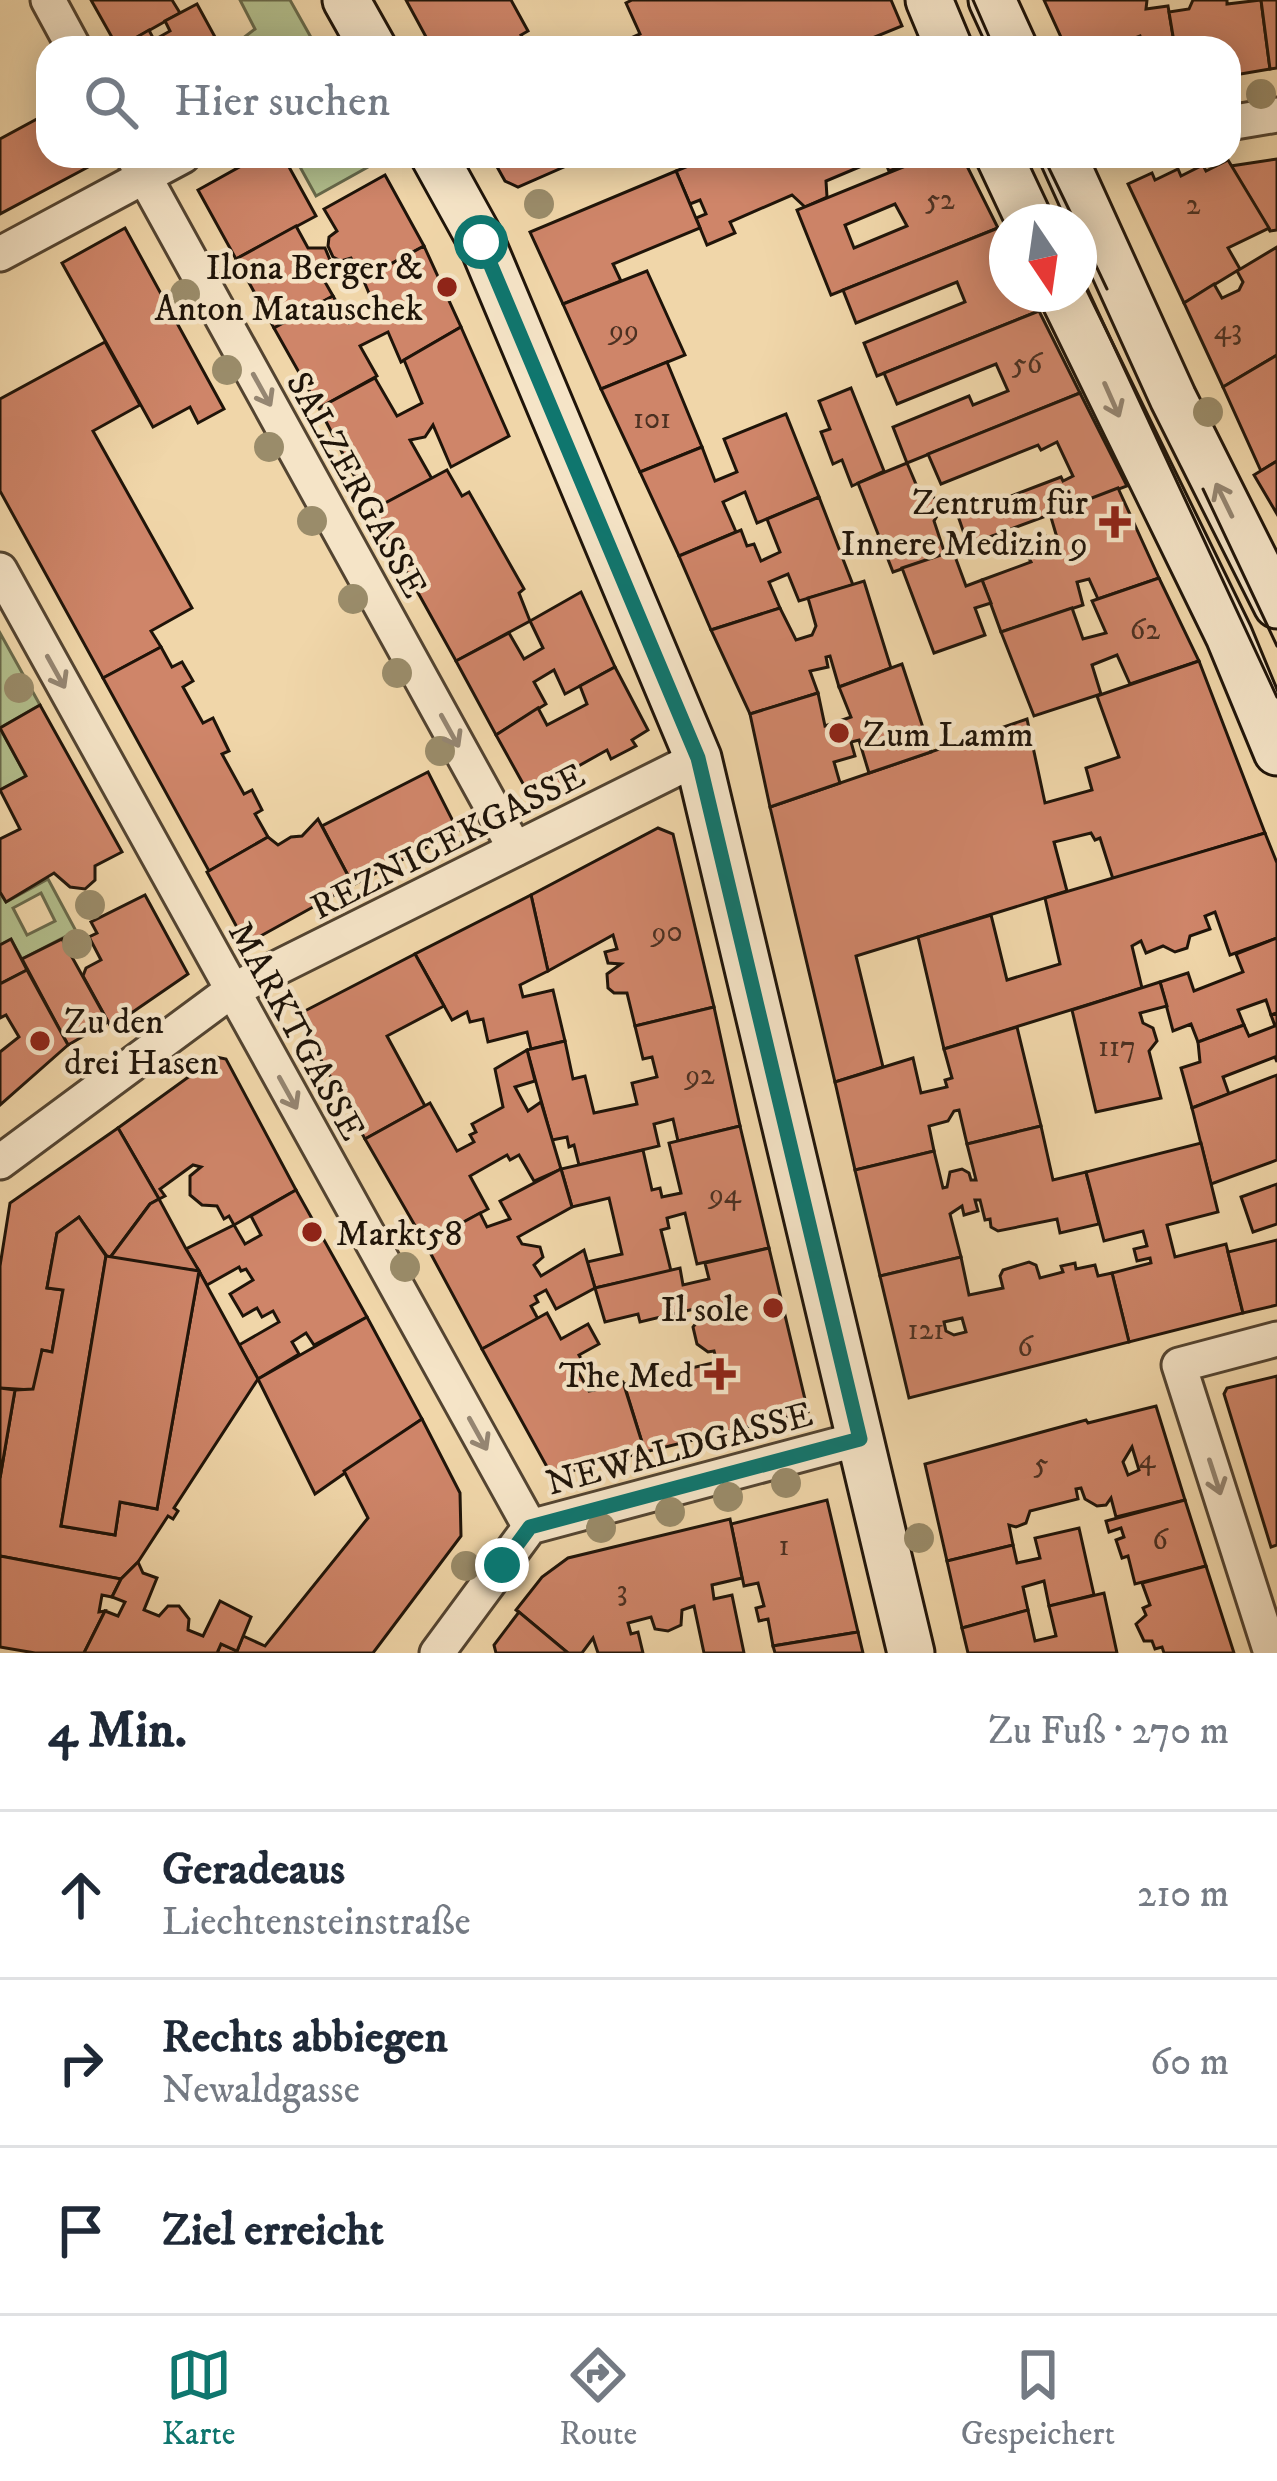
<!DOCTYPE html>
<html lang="de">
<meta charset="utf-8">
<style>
:root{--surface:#fff;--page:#f2f2f3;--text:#1f2937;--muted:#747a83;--line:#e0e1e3;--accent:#0f766e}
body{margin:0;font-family:"IM FELL DW Pica",serif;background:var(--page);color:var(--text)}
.compass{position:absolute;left:989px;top:204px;width:108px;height:108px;border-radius:50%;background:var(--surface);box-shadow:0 6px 30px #0003;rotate:167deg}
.stop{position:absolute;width:36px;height:36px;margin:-27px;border:9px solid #0f766e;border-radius:50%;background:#fff}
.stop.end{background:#0f766e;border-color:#fff;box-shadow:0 3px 12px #0008}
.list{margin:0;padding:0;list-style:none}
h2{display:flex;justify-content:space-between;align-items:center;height:156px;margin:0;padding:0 48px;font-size:51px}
h2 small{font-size:39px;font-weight:400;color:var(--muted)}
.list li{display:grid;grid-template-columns:78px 1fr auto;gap:36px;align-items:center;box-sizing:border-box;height:168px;padding:0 48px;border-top:3px solid var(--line)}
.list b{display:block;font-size:45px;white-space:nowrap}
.list p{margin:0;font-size:39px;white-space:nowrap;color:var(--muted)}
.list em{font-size:39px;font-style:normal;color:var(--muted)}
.icon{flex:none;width:66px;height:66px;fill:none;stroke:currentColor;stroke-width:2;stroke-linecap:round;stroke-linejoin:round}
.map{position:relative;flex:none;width:1277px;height:1653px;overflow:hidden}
.search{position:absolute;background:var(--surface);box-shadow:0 6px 30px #0003;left:36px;right:36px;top:36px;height:132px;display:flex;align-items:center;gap:30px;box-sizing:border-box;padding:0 42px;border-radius:36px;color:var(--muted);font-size:45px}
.sheet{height:660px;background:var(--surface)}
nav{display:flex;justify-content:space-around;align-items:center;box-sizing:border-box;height:168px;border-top:3px solid var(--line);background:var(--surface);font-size:33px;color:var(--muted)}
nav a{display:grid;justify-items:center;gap:6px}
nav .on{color:var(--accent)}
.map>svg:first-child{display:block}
</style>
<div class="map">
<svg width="1277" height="1653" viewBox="0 0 1277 1653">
<rect width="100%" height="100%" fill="#f0d6a9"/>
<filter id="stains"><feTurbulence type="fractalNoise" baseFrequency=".00167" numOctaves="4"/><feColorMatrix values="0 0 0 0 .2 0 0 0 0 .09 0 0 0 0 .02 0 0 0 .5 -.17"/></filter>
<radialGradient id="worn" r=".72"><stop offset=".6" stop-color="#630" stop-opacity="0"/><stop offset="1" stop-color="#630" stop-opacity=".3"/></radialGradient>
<g fill="#b3bf8d" stroke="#696a4b" stroke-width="3" fill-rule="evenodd">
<path d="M240 0H290L313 41 300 48H247L242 39 255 29Z"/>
<path d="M294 156H373L377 162 316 196Z"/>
<path d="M0 633 40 705 0 728 26 776 0 790Z"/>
<path d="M48 879 76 931 22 959 11 940 0 945V892L6 902ZM41 893 55 921 27 935 13 908Z"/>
</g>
<g fill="#cf8569" stroke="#1f1409" stroke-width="3" fill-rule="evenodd">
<path d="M91 0H172L180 13 118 48Z"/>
<path d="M406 0H511L528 31 521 35 528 48H432Z"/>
<path d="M632 0H891L902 26 848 48H638L633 37 640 34 626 3Z"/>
<path d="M1044 0H1147L1146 9 1168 6 1175 48H1144L1140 36 1127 41 1130 48H1066Z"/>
<path d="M1193 0H1227V4L1261 0 1270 69 1229 76V48H1175L1169 12 1189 9Z"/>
<path d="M1261 0H1277V68L1270 69Z"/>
<path d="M197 4 221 48H118L149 30 154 40 170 31 165 21Z"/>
<path d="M48 113V156H87L92 165 0 214V139Z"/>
<path d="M259 156H283L316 216 236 259 198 190Z"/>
<path d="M491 156H589L518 187 505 181Z"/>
<path d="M712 156H930L889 171 883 157 826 181 827 197 805 207 792 195 730 222 735 233 707 245 696 218 706 214 700 200 690 204 676 171Z"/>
<path d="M930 156H962L998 228 831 295 797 210ZM895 204 907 226 854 248 845 225Z"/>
<path d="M1277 159V230L1270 231 1231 166Z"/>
<path d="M1228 160 1269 228 1228 248 1240 269 1184 303 1128 184 1152 173 1155 180 1178 169 1181 176 1203 165 1206 171Z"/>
<path d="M676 171 700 228 613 264 621 281 563 304 530 232Z"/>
<path d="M385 175 424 246 363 279 351 258 341 261 333 257 328 246 329 237 337 231 324 209Z"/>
<path d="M296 226 308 248H325L330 260 329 269 321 275 333 296 274 328 236 259Z"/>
<path d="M125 228 224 409 198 423 190 407 153 427 62 263Z"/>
<path d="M998 228 1007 247V294H1031L1039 311 877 376 864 343 965 302 957 282 856 323 843 290Z"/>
<path d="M424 246 461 327 401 362 388 332 360 346 377 376 319 408 274 328 333 296 349 323 376 310 363 279Z"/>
<path d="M1277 247V355L1223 387 1184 303 1214 284 1222 298 1239 290 1243 282 1237 271Z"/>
<path d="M647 271 685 355 601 389 563 304Z"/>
<path d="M1039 311 1080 393 907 463 893 427 969 396 973 405 1008 391 996 364 897 404 884 373Z"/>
<path d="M461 327 509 436 451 467 433 425 425 437 410 440 432 479 372 510 319 408 375 378 397 416 422 403 404 360Z"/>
<path d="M105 342 140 405 93 431 192 608 151 631 161 647 103 678 0 491V399Z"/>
<path d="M1277 355V461L1261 471 1223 387Z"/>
<path d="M667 362 702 447 640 472 601 389Z"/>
<path d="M851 388 884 471 852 486 842 460 833 464 821 432 830 429 819 401Z"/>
<path d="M1080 393 1127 486 968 545 958 516 1061 477 1063 481 1073 476 1057 442 1041 450 1038 445 941 484 928 454Z"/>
<path d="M786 414 819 497 757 523 745 492 723 502 736 532 679 556 640 472 702 447 715 481 737 472 724 439Z"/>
<path d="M1277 461V514L1254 475Z"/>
<path d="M907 463 921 496 928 494 936 499 940 511 934 521 945 554 893 572 858 483Z"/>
<path d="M447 470 462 496 469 492 524 589 519 593 530 621 456 661 372 510Z"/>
<path d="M1118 488 1159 578 1098 599 1089 579 1077 582 1083 605 1001 632 982 580 1031 562 1025 551 1030 539 1043 535 1058 541 1050 514Z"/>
<path d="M819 497 853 585 799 601 788 574 769 582 780 608 711 630 679 556 741 530 747 546 754 544 761 561 780 552 767 519Z"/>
<path d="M953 551 966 586 982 580 991 603 975 608 985 635 934 653 902 568Z"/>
<path d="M1159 578 1199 661 1130 684 1117 655 1092 665 1101 694 1034 716 1001 632 1072 608 1083 639 1106 633 1092 601Z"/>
<path d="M864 581 891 668 839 687 830 656 826 657 828 667 810 671 818 693 750 714 711 630 780 608 796 640 812 635 816 626 808 598Z"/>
<path d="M581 592 615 667 565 694 554 670 534 682 546 704 496 735 456 661 509 633 524 659 543 648 530 621Z"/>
<path d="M161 647 172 667 182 662 193 681 183 687 203 723 213 718 229 751 222 754 244 794 252 790 262 810 255 814 268 837 209 871 103 678Z"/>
<path d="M1199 661 1265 833 1113 879 1100 838 1095 840 1091 833 1054 842 1067 891 856 956 883 1067 835 1082 770 807 1027 719 1045 803 1092 790 1086 768 1119 757 1097 696Z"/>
<path d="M902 664 931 752 869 773 859 740 851 742 855 756 834 762 840 783 770 807 750 714 818 693 825 726 851 717 839 687Z"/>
<path d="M615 667 648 730 632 740 636 746 611 759 607 750 566 773 571 782 531 798 496 735 538 708 547 725 587 704 580 686Z"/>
<path d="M40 705 122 852 95 866V880L85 889 70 887 54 873 6 902 0 892V839L20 829 0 790 26 776 0 728Z"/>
<path d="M428 772 458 831 353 885 322 826Z"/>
<path d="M318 819 353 885 246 944 207 872 268 837 278 845 291 837 302 836Z"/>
<path d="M658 828 673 834 714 1007 635 1026 627 993H614L608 988 607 974 621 964 608 963 605 952 617 949 613 935 548 971 531 895Z"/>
<path d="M1265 833 1277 863V938L1230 955 1215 912 1205 916 1210 929 1190 936 1187 948 1175 952 1163 946 1146 953 1141 941 1132 946 1142 988 944 1049 918 937 991 915 1007 980 1060 964 1045 898Z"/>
<path d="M145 895 188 974 111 1027 83 976 86 968 101 960 89 937 97 933 91 922Z"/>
<path d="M531 895 548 971 520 985 523 997 553 990 565 1041 531 1049 527 1032 488 1042 483 1019 470 1022 467 1012 452 1020 415 954Z"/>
<path d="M1277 938V1013L1271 1015 1266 1000 1238 1010 1244 1025 1198 1042 1191 1024 1173 1031 1160 982 1188 973 1194 991 1243 972 1236 954Z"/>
<path d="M11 939 27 970 0 984V945Z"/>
<path d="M62 939 108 1022 68 1045 22 959Z"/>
<path d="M415 954 444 1006 387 1036 425 1106 365 1139 319 1056 313 1055 308 1044 311 1039 297 1015Z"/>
<path d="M27 970 68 1045 0 1105V1052L19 1037 6 1015 0 1018V984Z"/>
<path d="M1160 982 1167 1006 1140 1013 1143 1023 1153 1028 1157 1041 1149 1051 1161 1098 1096 1112 1072 1010Z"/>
<path d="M714 1007 740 1126 678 1141 673 1119 654 1124 659 1146 579 1165 574 1145 569 1147 567 1137 552 1140 527 1050 565 1041 573 1079 585 1076 594 1113 637 1104 632 1083 657 1077 652 1057 643 1059 635 1026Z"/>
<path d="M1277 1013V1062L1275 1057 1223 1077 1229 1094 1192 1108 1181 1068 1200 1062 1198 1042 1244 1025 1249 1036 1275 1026 1271 1015Z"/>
<path d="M1017 1027 1041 1126 967 1144 959 1110 954 1111 948 1121 929 1126 934 1151 855 1170 835 1082 913 1058 921 1093 947 1087 945 1080 952 1078 944 1049Z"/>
<path d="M527 1050 535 1081 515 1087 528 1111 541 1102 561 1169 534 1181 519 1155 510 1160 507 1155 470 1176 488 1209 425 1243 365 1139 430 1103 457 1151 474 1142 470 1135 476 1132 472 1124 503 1107 495 1069Z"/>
<path d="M216 1057 226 1059 296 1190 234 1225 229 1216 224 1219 217 1206 202 1205 190 1195V1176L201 1167 193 1165 160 1189 165 1196 159 1199 118 1128Z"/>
<path d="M1277 1075V1160L1211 1184 1192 1108Z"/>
<path d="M740 1126 769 1248 697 1264 685 1213 667 1218 669 1228 661 1230 671 1271 595 1288 587 1262 622 1254 609 1198 572 1207 561 1169 643 1150 652 1190 660 1188 662 1197 681 1193 669 1143Z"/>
<path d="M1041 1126 1053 1180 1086 1172 1099 1224 1060 1233 1057 1219 998 1231 991 1227 990 1219 985 1220 980 1200H975L978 1211 964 1215 962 1206 950 1214 961 1257 880 1276 855 1170 934 1151 943 1188 947 1187 950 1172 962 1169 969 1173 971 1180H976L967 1144Z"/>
<path d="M118 1128 159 1199 150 1204 109 1259 79 1217 57 1233 47 1288 63 1290 52 1352 42 1350 38 1380 32 1390 0 1388V1266L10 1203Z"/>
<path d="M1201 1143 1218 1212 1167 1225 1175 1257 1226 1244 1243 1313 1129 1342 1112 1273 1151 1263 1150 1258 1137 1261 1134 1249 1147 1246 1143 1231 1104 1241 1086 1172Z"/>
<path d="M561 1169 572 1207 518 1237 522 1244 540 1247 543 1257 534 1265 541 1276 584 1250 595 1288 556 1309 546 1290 535 1296 538 1302 531 1306 538 1319 482 1349 425 1243 480 1213 487 1227 510 1219 500 1201Z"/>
<path d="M1277 1184V1224L1253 1232 1241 1197Z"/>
<path d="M296 1190 367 1317 314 1345 306 1333 292 1342 299 1354 258 1379 239 1345 279 1322 273 1311 262 1317 257 1308 243 1316 230 1294 253 1280 246 1269 241 1271 239 1267 207 1285 186 1249 234 1225 245 1244 261 1235 251 1216Z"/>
<path d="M159 1199 186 1249 199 1271 109 1259 150 1204Z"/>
<path d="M79 1217 106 1256 61 1526 115 1535 120 1502 157 1509 199 1271 258 1379 174 1508 178 1511 173 1519 168 1516 138 1562 121 1579 0 1556V1478L15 1390 33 1389 42 1350 52 1352 63 1290 47 1288 57 1233Z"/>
<path d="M1277 1240V1305L1243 1313 1228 1252Z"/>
<path d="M769 1248 808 1412 645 1452 624 1384 717 1362 714 1351 708 1352 697 1344 693 1327 700 1318 698 1308 640 1322 638 1314 605 1322 595 1288 680 1268 683 1285 709 1279 705 1263Z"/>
<path d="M106 1256 199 1271 157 1509 120 1502 115 1535 61 1526Z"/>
<path d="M961 1257 969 1295 1003 1288 1000 1276 1003 1270 1029 1262 1036 1265 1040 1278 1063 1272 1061 1266 1075 1263 1076 1269 1095 1265 1098 1276 1112 1273 1129 1342 909 1398 880 1276ZM962 1318 966 1332 954 1335 946 1331 944 1322Z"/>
<path d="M547 1313 561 1339 588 1324 599 1344 579 1355 583 1362 575 1366 589 1391 594 1390 592 1381 606 1378 608 1386 623 1382 645 1452 552 1476 482 1349Z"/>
<path d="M367 1317 422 1419 315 1494 258 1379Z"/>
<path d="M1277 1376V1545L1271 1547 1224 1394 1227 1388Z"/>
<path d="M0 1388 15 1390 0 1478Z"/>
<path d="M1156 1406 1185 1500 1116 1517 1111 1498 1106 1505 1097 1506 1085 1499 1081 1488 1076 1489 1078 1499 1030 1511 1026 1523 1016 1527 1009 1525 1013 1545 947 1561 925 1464 1086 1420 1088 1423ZM1132 1447 1139 1470 1128 1475 1123 1462Z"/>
<path d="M422 1419 460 1493 461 1536 373 1653H217L221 1644 237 1651 243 1636 265 1646 368 1518 344 1471Z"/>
<path d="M827 1500 858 1632 773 1646 768 1619 759 1621 756 1608 764 1606 758 1583 744 1586 731 1524Z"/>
<path d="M1185 1500 1206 1566 1135 1584 1128 1556 1122 1558 1116 1540 1124 1537 1121 1528 1109 1532 1106 1521Z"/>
<path d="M730 1519 742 1578 712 1585 714 1599 732 1595 744 1653H704L694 1606 682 1610 681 1625 668 1631 655 1629 651 1617 628 1623 631 1634 638 1632 643 1653H598L593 1638 582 1653H568L516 1610 542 1577 568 1558Z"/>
<path d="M1079 1528 1094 1595 1049 1606 1044 1581 1023 1587 1028 1610 962 1628 947 1561 1013 1545 1017 1563 1040 1558 1035 1538Z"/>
<path d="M0 1556 121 1579 112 1597 102 1595 99 1612 105 1611 84 1653H35L0 1647Z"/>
<path d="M138 1562 143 1573 157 1578 144 1610 159 1616 168 1606H179L189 1619 188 1630 203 1636 220 1601 251 1617 237 1651 221 1644 217 1653H84L105 1611 118 1616 125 1602 112 1597 121 1579Z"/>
<path d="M1206 1566 1234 1653H1164L1162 1647 1155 1649 1152 1641H1144L1136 1624 1146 1615 1143 1608 1150 1605 1142 1583Z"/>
<path d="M1104 1593 1117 1653H968L962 1628 1028 1610 1035 1641 1056 1636 1049 1606Z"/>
<path d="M519 1612 568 1653H496L494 1645Z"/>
<path d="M858 1632 863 1653H775L773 1646Z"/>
</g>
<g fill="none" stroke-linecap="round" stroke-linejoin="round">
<defs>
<g id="street">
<path d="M48 0 74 48"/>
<path d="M1229 123 1277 115"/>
<path d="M133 156 515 849"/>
<path d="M0 254 183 156"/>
<path d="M0 570 530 1527"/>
<path d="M0 1162 231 991 698 758"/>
<path d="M437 1653 530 1527 859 1439"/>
<path d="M1271 1653 1179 1365 1277 1339"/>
</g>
<g id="secondary">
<path d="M346 0 373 48"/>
<path d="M929 0 949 48"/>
<path d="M992 0 1014 48"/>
<path d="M434 156 481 241 698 758 911 1653"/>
<path d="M999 156 1030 222"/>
<path d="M1063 156 1173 398 1277 605"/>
<path d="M1062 294 1229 636 1277 752"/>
</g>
</defs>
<use href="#street" stroke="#534431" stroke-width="39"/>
<use href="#secondary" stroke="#1f1409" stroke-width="51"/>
<use href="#street" stroke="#f5e4c7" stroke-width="33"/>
<use href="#secondary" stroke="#f5e4c7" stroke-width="45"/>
<g stroke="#1f1409" stroke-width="3">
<path d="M973 0 994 48"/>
<path d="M1043 156 1075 222"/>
<path d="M1079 230 1107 289"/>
<path d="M1079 271 1277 697"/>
<path d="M1203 489 1277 646"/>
</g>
</g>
<g fill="#9a8c6a">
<circle cx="1261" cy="94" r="15"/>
<circle cx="539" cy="204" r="15"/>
<circle cx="185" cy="294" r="15"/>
<circle cx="227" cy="370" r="15"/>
<circle cx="1208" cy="412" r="15"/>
<circle cx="269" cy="447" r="15"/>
<circle cx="312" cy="521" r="15"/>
<circle cx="353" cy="599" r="15"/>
<circle cx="397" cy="673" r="15"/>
<circle cx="19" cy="688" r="15"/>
<circle cx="440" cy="751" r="15"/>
<circle cx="90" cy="905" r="15"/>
<circle cx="77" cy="944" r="15"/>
<circle cx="405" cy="1267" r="15"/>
<circle cx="786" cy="1483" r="15"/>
<circle cx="728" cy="1497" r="15"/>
<circle cx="670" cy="1512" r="15"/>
<circle cx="601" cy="1528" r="15"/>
<circle cx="919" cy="1538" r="15"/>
<circle cx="466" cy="1566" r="15"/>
</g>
<defs><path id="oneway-shaft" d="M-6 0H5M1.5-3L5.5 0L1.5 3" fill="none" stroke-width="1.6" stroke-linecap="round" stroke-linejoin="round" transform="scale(3)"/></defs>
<g stroke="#958672">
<use href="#oneway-shaft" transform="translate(262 390) rotate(61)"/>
<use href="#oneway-shaft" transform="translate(1112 400) rotate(66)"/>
<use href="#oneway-shaft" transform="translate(1224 500) rotate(-116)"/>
<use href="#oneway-shaft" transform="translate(56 672) rotate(61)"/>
<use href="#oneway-shaft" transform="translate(450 731) rotate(61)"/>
<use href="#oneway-shaft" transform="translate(288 1093) rotate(61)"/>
<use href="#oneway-shaft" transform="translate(478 1434) rotate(61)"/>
<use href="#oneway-shaft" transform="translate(1215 1477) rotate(72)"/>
</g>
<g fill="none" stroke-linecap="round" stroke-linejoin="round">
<path stroke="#0f766e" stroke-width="15" d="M481 242 698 758 860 1439 530 1527 502 1565"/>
</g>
<g fill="#8f2418" stroke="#f5e4c7" stroke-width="4.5">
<circle cx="447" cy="287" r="12"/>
<path d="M1109 504h12v12h12v12h-12v12h-12v-12h-12v-12h12z"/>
<circle cx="839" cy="733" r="12"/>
<circle cx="40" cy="1041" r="12"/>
<circle cx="312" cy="1232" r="12"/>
<circle cx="773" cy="1308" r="12"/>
<path d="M714 1356h12v12h12v12h-12v12h-12v-12h-12v-12h12z"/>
</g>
<g text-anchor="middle" stroke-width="9" stroke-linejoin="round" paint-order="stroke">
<g font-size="30" fill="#4b3021">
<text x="940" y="209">52</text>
<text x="1193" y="214">2</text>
<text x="624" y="339">99</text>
<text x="1228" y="339">43</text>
<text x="1027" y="373">56</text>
<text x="652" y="428">101</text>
<text x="1145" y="639">62</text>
<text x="667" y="941">90</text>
<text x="1117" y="1056">117</text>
<text x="700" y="1084">92</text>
<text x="725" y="1203">94</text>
<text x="926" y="1339">121</text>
<text x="1025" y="1356">6</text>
<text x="1147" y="1468">4</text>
<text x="1041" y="1473">5</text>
<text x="1160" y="1549">6</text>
<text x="784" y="1555">1</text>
<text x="622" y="1600">3</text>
</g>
<g font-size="36" fill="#1f1409" stroke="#f5e4c7" text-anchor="end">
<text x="423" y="279">Ilona Berger &amp;<tspan x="423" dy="41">Anton Matauschek</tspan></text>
<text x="1088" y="514">Zentrum für<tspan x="1088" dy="41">Innere Medizin 9</tspan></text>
<text x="863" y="746" text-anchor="start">Zum Lamm</text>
<text x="64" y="1033" text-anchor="start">Zu den<tspan x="64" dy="41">drei Hasen</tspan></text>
<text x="336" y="1245" text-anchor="start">Markt58</text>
<text x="749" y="1321">Il sole</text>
<text x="693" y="1387">The Med</text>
</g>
<g font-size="36" fill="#1f1409" stroke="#f5e4c7">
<text transform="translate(358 484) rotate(61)" y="13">SALZERGASSE</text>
<text transform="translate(447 840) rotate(-27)" y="13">REZNICEKGASSE</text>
<text transform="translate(298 1030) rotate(61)" y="13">MARKTGASSE</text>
<text transform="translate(679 1447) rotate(-15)" y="13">NEWALDGASSE</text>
</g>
</g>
<rect width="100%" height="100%" filter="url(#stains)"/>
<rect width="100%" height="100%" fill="url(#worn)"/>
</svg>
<svg class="compass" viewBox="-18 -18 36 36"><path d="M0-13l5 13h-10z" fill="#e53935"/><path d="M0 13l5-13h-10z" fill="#747a83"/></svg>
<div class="stop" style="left:481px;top:242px"></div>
<div class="stop end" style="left:502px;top:1565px"></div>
<div class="search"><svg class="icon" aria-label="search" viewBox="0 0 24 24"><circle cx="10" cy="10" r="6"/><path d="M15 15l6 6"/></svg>Hier suchen</div>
</div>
<section class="sheet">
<h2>4 Min.<small>Zu Fuß · 270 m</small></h2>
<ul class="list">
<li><svg class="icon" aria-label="ahead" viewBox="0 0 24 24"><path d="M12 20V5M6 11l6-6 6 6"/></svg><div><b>Geradeaus</b><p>Liechtensteinstraße</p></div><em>210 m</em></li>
<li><svg class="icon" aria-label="right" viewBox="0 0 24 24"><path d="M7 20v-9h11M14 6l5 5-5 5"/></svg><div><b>Rechts abbiegen</b><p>Newaldgasse</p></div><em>60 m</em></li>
<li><svg class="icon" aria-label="arrive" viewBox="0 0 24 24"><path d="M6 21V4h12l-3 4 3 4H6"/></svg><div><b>Ziel erreicht</b></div></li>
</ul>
</section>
<nav>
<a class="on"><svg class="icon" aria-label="map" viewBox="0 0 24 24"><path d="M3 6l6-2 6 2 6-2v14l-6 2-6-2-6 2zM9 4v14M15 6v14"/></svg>Karte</a>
<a><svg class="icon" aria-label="directions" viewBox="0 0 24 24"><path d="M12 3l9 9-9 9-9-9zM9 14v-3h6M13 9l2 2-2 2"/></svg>Route</a>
<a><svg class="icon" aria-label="saved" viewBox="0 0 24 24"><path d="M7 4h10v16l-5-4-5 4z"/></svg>Gespeichert</a>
</nav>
